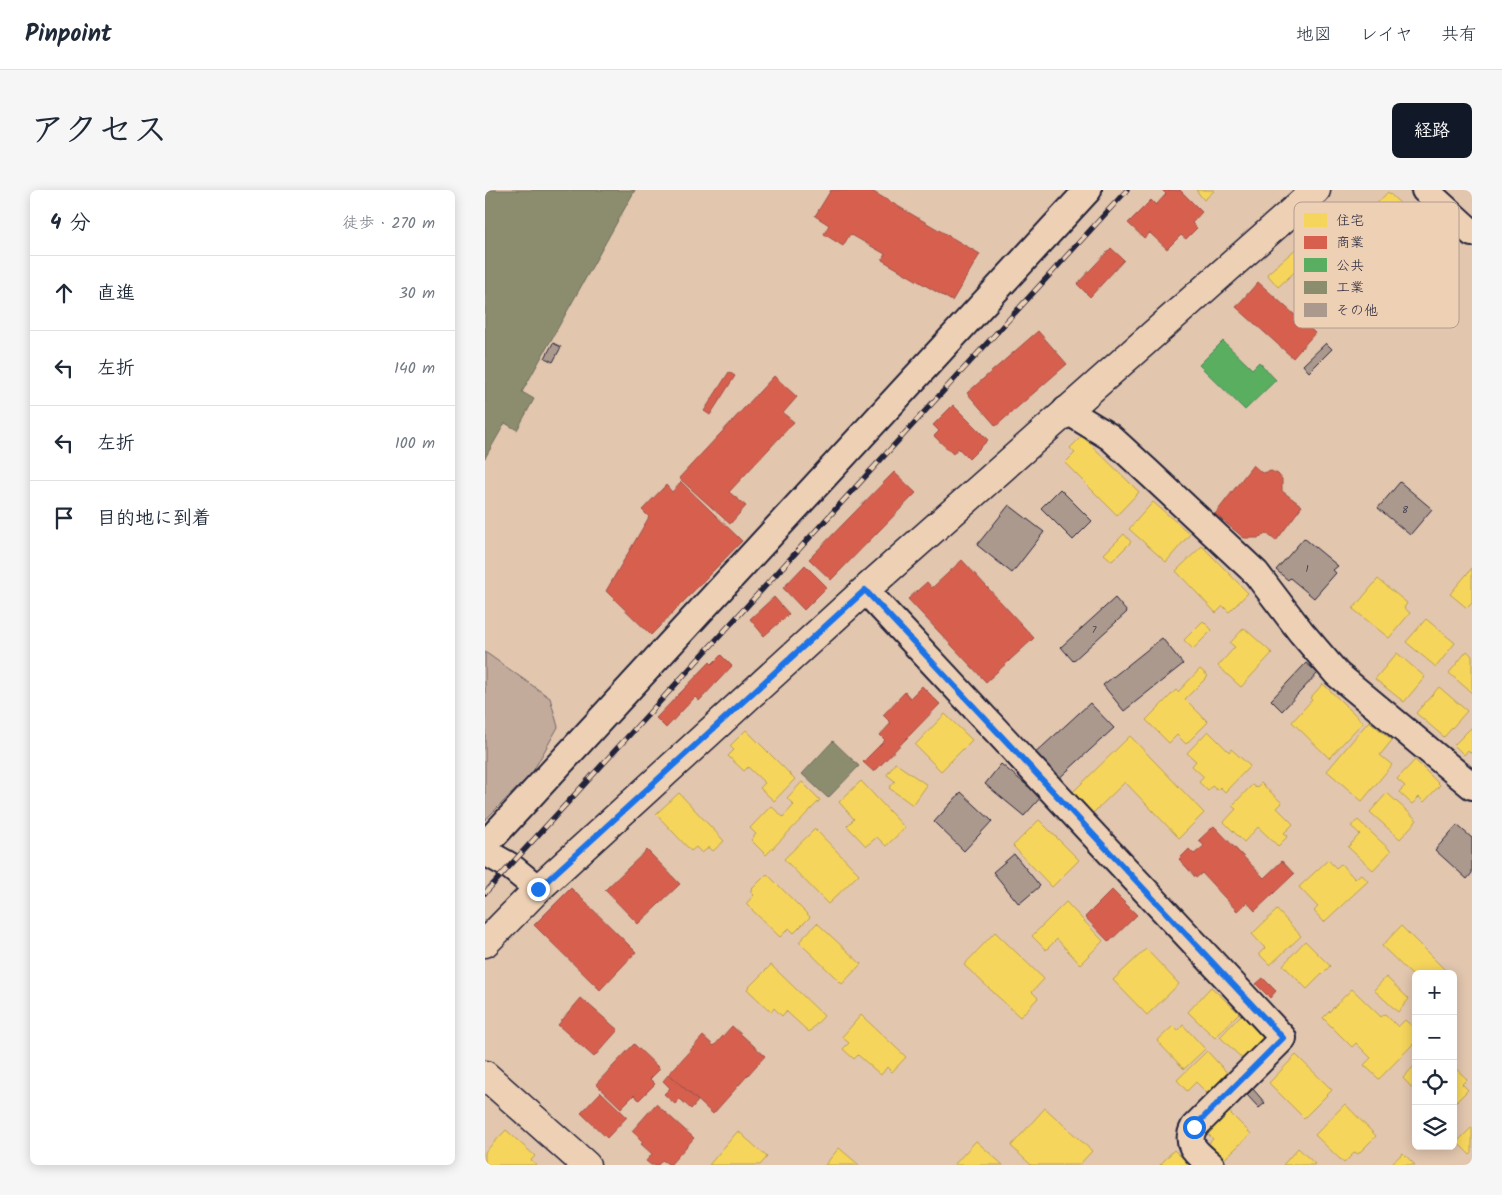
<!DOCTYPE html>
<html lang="ja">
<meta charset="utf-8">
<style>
:root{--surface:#fff;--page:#f6f6f7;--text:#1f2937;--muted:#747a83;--line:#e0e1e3;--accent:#111827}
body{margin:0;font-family:Kalam,"Klee One",sans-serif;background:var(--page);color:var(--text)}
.controls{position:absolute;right:15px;bottom:15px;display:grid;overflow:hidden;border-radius:8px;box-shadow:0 2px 12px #0003}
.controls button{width:45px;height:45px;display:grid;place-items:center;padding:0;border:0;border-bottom:1px solid var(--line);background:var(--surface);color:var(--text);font:25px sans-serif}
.stop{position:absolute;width:15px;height:15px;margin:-11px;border:4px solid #1a73e8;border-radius:50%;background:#fff}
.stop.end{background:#1a73e8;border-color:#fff;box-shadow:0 1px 5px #0008}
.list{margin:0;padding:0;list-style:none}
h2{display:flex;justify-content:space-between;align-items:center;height:65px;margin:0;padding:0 20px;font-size:21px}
h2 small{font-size:16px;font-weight:400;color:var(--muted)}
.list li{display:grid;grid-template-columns:32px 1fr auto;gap:15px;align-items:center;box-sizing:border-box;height:75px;padding:0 20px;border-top:1px solid var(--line)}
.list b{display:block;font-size:19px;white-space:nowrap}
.list em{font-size:16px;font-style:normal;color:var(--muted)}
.icon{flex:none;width:28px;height:28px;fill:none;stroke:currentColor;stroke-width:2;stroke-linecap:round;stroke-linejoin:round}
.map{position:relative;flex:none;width:987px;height:975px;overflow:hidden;border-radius:8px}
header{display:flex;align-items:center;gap:30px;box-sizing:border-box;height:70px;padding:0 25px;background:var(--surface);border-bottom:1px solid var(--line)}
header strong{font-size:24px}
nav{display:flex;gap:28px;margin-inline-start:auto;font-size:18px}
.intro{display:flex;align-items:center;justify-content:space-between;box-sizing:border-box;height:120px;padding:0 30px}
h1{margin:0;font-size:35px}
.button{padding:12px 22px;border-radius:8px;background:var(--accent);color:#fff;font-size:18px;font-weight:700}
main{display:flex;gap:30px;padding:0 30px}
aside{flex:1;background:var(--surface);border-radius:8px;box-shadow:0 2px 12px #0003}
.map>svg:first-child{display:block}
</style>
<header>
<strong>Pinpoint</strong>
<nav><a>地図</a><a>レイヤ</a><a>共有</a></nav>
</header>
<div class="intro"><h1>アクセス</h1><a class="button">経路</a></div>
<main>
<aside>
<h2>4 分<small>徒歩 · 270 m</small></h2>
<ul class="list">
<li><svg class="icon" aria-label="ahead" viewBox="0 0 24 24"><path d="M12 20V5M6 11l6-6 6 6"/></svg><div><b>直進</b></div><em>30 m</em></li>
<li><svg class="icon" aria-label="left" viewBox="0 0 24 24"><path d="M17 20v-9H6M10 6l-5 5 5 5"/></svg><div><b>左折</b></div><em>140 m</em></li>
<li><svg class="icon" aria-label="left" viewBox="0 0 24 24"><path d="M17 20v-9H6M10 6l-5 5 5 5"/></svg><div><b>左折</b></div><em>100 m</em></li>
<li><svg class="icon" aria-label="arrive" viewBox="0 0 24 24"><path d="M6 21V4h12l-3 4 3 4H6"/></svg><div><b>目的地に到着</b></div></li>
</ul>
</aside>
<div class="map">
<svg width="987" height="975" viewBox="0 0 987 975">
<rect width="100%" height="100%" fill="#e2c6ae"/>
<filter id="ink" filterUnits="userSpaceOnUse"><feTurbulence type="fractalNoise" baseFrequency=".02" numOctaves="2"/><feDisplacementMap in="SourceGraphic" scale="10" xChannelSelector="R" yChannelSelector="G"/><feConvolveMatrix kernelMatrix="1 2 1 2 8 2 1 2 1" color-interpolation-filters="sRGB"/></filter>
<g filter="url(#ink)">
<path fill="#c2ab9b" stroke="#72666b" d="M0 462 65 508 73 537 47 583 0 630Z"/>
<g fill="#f6d55c" stroke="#b69f52">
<path d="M711 0H730L719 10Z"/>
<path d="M903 2 938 35 941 31 974 63 945 93 893 43 896 40 880 26Z"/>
<path d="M813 57 824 69 793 97 782 84Z"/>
<path d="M828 75 862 112 836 136 821 120 828 114 809 93Z"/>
<path d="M597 246 654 302 632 325 580 273 590 263 585 258Z"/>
<path d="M668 312 705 344 681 372 644 339Z"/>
<path d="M639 344 646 352 627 371 619 364Z"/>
<path d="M717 356 763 403 744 422 738 416 731 423 691 381Z"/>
<path d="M987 378V413L982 418 965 404Z"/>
<path d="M893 389 922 413 919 418 925 423 904 448 868 419Z"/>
<path d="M941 429 970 453 951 477 921 452Z"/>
<path d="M718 431 727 440 708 459 699 450Z"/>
<path d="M759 438 787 463 756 497 733 476 750 457 745 453Z"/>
<path d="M982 461 987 466V503L964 483Z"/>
<path d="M912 463 940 487 919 512 890 489Z"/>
<path d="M715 479 723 486 700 509 723 532 701 554 692 545 684 553 661 530 691 500 693 502Z"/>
<path d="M838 494 878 532 844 568 807 532 827 510 825 508Z"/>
<path d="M954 497 982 521 959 547 931 523Z"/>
<path d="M460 524 487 550 456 581 430 555Z"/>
<path d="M884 531 907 550 895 565 907 575 877 611 842 581Z"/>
<path d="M987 537V564L983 560 979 565 969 555Z"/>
<path d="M261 540 310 589 289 611 275 598 280 593 263 577 259 581 243 566 249 560 245 556Z"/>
<path d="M723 541 744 562 746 559 765 576 740 602 735 597 732 600 727 596 723 601 714 592 719 587 707 576 711 571 702 563Z"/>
<path d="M645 546 719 623 694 648 640 592 608 623 588 602Z"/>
<path d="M930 570 955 595 939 612 934 607 927 614 914 602 920 596 912 589Z"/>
<path d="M410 573 442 595 428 615 404 598 410 591 402 585Z"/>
<path d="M376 591 420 638 401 656 392 647 381 656 362 636 369 629 354 612Z"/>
<path d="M317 592 335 610 281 665 266 650 271 644 265 638 286 616 298 627 309 615 302 608Z"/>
<path d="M776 593 797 613 792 618 808 634 799 643 803 646 793 656 773 637 759 652 739 632 751 619 747 616 767 595 771 598Z"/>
<path d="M194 603 239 651 228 661 224 657 217 663 211 657 206 661 171 624Z"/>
<path d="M902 603 932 630 915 649 885 622Z"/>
<path d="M554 630 594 670 567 697 528 656Z"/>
<path d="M873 630 906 661 888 680 863 657 875 644 866 636Z"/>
<path d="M330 639 374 684 343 714 299 669Z"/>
<path d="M843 670 851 678 856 674 870 689 876 684 883 691 839 732 829 721 833 717 814 697Z"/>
<path d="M282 684 325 727 309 743 304 738 295 747 261 714 269 705 265 701Z"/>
<path d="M581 712 618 751 595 774 572 749 561 760 547 746Z"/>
<path d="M792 720 816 746 785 775 774 764 780 758 767 744Z"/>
<path d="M332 733 376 774 357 794 314 752Z"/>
<path d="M916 736 961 781 958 784H931V789L897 756Z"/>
<path d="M510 742 559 789 547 802 553 808 535 827 479 775Z"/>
<path d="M820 751 845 776 822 799 798 775Z"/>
<path d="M661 759 694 794 662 825 628 790Z"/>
<path d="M286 775 339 826 324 842 301 821 297 826 289 818 286 822 262 799Z"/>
<path d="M901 787 924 809 913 822 889 800Z"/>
<path d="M726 797 754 823 730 848 703 822Z"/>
<path d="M867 799 896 827 900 824 913 837 920 830 931 840V851L894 889 879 875 886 868 871 853 867 857 838 828Z"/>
<path d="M757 824 784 850 762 873 735 847Z"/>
<path d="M376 825 421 867 407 882 402 877 396 885 373 865 369 869 358 859 364 853 357 847Z"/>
<path d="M698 835 720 859 699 879 672 851 688 836 693 841Z"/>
<path d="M722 861 746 887 726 907 711 892 702 901 692 890Z"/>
<path d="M811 865 847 900 819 928 784 893Z"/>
<path d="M931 874V898L929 900 918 888Z"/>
<path d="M969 877 982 889 977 894 983 900 968 915Z"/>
<path d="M860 914 891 946 873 964 870 962 859 973 830 945Z"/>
<path d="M560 918 607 961 594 975H546L526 956Z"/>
<path d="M744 922 766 944 737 971 722 955 728 949 722 943Z"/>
<path d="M987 937V963L985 965 972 952Z"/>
<path d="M21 940 50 966 46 970 52 975H0V962Z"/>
<path d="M253 941 282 967 275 975H224Z"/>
<path d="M491 951 518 975H469Z"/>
<path d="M354 958 374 975H340Z"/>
<path d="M813 958 830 974 828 975H798Z"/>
<path d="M689 960 705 975H675Z"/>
<path d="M918 963 930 975H905Z"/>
</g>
<g fill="#d6604d" stroke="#a04d48">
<path d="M346 0H385L495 64 467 111 397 70 400 64 365 44 358 56 339 44 344 35 330 26Z"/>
<path d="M677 0H695L717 22 707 33 712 38 701 49 696 45 682 59 665 43 659 48 643 33 666 10 671 15 681 4Z"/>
<path d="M626 58 639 70 605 107 592 94Z"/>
<path d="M773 92 830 143 808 168 751 117Z"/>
<path d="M553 141 582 174 511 236 482 203Z"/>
<path d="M244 182 250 186 225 225 219 221Z"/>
<path d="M289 186 312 207 298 223 309 232 244 302 261 316 245 334 194 288Z"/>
<path d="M468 215 503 250 484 269 473 258 468 264 449 246 454 241 448 235Z"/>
<path d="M768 275 777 283 786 281 793 284 797 289V301L817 316 791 351 781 343 773 348H759L730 324Z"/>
<path d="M409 282 431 303 346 390 324 369Z"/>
<path d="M196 292 257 351 166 445 121 401 164 327 157 320 181 295 187 302Z"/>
<path d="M477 370 549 448 501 492 423 409 442 392 447 398Z"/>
<path d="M320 375 342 397 319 420 298 398Z"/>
<path d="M289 407 304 424 279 446 265 429Z"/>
<path d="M236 465 247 476 214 511 210 507 181 538 171 528 225 472 227 474Z"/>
<path d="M437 496 455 514 389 582 378 572 400 550 395 545 406 533 398 525 420 502 425 508Z"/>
<path d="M729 636 779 688 797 671 809 684 770 721 762 712 752 721 717 683 711 688 694 669 704 659 709 664 719 656 714 650Z"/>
<path d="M162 660 195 694 153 734 120 700Z"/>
<path d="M86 698 151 762 115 800 49 735Z"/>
<path d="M627 700 652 725 624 752 600 727Z"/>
<path d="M778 788 791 801 785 808 771 794Z"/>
<path d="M96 808 133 840 109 867 73 835Z"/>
<path d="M247 836 280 866 228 924 184 884 218 846 229 856Z"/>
<path d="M149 854 175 879 165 889 170 894 154 910 149 905 136 918 111 894Z"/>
<path d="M184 884 213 911 206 919 195 909 190 914 179 904 185 898 178 891Z"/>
<path d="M116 902 142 927 122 948 96 923Z"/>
<path d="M171 914 209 948 185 975 177 970 173 975H166L161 971 167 964 156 954 158 952 147 941Z"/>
</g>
<path fill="#5aae61" stroke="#498456" d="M738 151 767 179 774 172 791 190 760 220 714 175Z"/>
<g fill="#8c8c6e" stroke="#6c6c5f">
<path d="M0 0H150L37 202 49 209 32 240 20 233 0 268Z"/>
<path d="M348 551 374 576 343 608 317 584Z"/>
</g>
<g fill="#ac998e" stroke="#22223b">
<path d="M68 153 76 157 68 172 60 168Z"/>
<path d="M841 153 847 159 824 182 818 175Z"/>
<path d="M915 292 947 319 925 345 893 318Z"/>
<path d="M575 299 607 331 588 350 556 318Z"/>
<path d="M524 315 559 342 527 383 492 355Z"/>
<path d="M819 348 853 376 848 380 851 383 829 408 805 388 803 390 791 380Z"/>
<path d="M630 408 642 422 588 471 576 457Z"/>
<path d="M677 448 698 474 639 521 618 495Z"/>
<path d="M821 473 833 483 797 521 786 510Z"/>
<path d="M605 513 629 538 570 592 546 567Z"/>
<path d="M516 574 556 607 539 626 500 594Z"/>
<path d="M476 602 507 631 479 661 449 632Z"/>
<path d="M972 635 987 648V683L982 689 950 660Z"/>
<path d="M529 664 555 696 534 714 508 682Z"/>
<path d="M768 899 780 913 774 918 762 905Z"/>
</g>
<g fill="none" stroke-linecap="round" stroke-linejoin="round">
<defs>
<g id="street">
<path d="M940 0 987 43"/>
<path d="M581 220 625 247 662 281 771 383 816 442 852 484 987 596"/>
<path d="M380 400 798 848 709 937C699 956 713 963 726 975"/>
<path d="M0 655 603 0"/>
<path d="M0 662 25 676 53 699"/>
</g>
<g id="secondary">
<path d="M0 753 53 699 380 400 831 0"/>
<path d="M0 885 101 975"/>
</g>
</defs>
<use href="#street" stroke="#22223b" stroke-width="30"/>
<use href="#secondary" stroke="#22223b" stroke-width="31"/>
<use href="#street" stroke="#eed1b5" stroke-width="26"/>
<use href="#secondary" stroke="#eed1b5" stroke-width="28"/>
<defs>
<path id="rail" d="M0 703 642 0"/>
</defs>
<use href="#rail" stroke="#22223b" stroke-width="5.5"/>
<use href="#rail" stroke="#eed1b5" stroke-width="4" stroke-dasharray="11" stroke-linecap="butt"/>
</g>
</g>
<g fill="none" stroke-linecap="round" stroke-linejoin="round" filter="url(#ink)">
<path stroke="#1a73e8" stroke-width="6" d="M53 699 380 400 798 848 709 937"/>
</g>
<g text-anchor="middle" stroke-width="5" stroke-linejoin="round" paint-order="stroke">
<g font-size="10" fill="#444050">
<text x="920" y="323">8</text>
<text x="822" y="382">1</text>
<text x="609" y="443">7</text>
</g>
</g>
<rect x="809" y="12" width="165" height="126" rx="8" fill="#eed1b5" stroke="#b19c90" stroke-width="1"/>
<rect x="819" y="23" width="23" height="14" fill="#f6d55c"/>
<rect x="819" y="46" width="23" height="13" fill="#d6604d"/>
<rect x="819" y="68" width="23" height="14" fill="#5aae61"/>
<rect x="819" y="91" width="23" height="13" fill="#8c8c6e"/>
<rect x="819" y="113" width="23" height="14" fill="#ac998e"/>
<g font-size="14" fill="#22223b">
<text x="851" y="35">住宅</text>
<text x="851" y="57">商業</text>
<text x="851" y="80">公共</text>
<text x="851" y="102">工業</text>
<text x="851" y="125">その他</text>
</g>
</svg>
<div class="controls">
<button>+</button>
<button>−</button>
<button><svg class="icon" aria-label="locate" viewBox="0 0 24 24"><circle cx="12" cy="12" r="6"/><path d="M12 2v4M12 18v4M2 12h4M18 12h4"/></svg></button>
<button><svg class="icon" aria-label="layers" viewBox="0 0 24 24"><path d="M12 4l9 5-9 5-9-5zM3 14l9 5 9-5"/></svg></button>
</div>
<div class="stop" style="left:709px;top:937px"></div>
<div class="stop end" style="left:53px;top:699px"></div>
</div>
</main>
